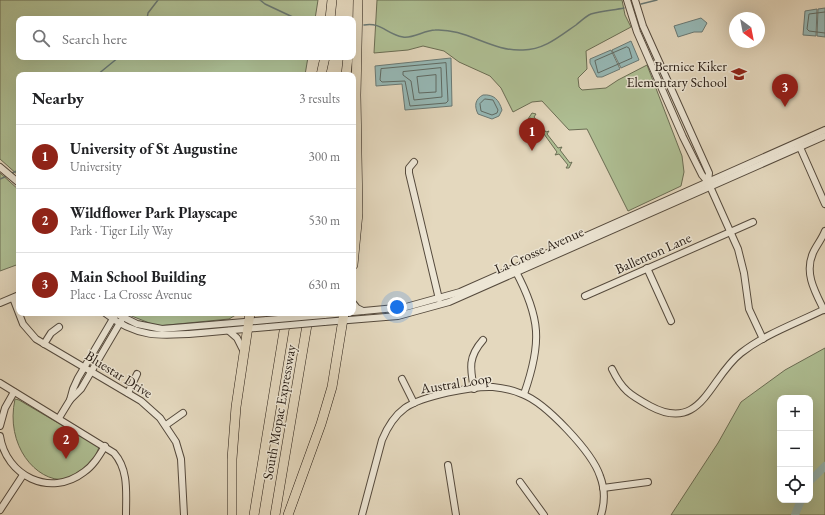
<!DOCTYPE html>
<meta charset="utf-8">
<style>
:root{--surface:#fff;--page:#f6f6f6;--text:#202124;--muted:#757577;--line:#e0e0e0;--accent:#8f2418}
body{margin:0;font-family:"EB Garamond",serif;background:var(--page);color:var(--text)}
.controls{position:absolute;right:12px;bottom:12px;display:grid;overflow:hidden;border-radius:8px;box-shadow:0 4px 16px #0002}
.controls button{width:36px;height:36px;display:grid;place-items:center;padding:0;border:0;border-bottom:1px solid var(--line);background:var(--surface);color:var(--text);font:20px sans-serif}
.compass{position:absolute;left:729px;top:12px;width:36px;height:36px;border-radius:50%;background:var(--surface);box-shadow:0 4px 16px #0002;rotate:148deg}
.you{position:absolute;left:397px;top:307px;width:14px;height:14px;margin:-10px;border:3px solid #fff;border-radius:50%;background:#1a73e8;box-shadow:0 0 0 6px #1a73e833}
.badge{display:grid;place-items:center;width:26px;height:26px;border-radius:50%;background:var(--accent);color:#fff;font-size:13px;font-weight:700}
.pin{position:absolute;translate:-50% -33px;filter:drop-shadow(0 1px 2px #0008)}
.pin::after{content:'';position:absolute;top:21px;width:14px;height:12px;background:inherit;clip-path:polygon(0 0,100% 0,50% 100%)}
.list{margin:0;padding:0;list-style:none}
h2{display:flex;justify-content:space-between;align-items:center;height:52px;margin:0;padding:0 16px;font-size:17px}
h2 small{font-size:13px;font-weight:400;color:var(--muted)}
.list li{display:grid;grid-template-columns:26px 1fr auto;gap:12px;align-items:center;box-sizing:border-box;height:64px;padding:0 16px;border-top:1px solid var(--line)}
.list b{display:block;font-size:15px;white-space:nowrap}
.list p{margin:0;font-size:13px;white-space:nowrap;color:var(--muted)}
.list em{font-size:13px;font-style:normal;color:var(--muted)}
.icon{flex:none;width:22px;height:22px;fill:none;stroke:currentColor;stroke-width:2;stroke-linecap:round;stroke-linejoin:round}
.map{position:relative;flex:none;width:825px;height:515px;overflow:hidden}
.search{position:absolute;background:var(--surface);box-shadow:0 4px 16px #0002;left:16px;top:16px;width:340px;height:44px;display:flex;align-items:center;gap:10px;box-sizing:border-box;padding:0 14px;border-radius:8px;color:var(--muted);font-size:15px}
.panel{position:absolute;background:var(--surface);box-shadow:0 4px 16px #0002;left:16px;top:72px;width:340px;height:244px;border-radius:8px}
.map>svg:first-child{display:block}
</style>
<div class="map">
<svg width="825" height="515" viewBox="0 0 825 515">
<rect width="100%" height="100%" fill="#e4d8be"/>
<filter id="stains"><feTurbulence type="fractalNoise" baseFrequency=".005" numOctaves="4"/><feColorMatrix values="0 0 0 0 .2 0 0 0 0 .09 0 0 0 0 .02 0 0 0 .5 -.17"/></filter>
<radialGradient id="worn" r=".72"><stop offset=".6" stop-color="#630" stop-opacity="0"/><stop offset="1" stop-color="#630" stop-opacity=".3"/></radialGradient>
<g fill="#afc095" stroke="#6a6d54" fill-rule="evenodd">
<path d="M0 0H318L315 19H19V57H308L305 75H19V176L0 159Z"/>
<path d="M377 0H622L625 15 631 27 586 51 587 69 578 78 579 87 582 90 606 88 618 80 647 65 682 156 684 172 681 186 628 211 587 129 569 130 542 101 532 102 513 112 501 88 490 76 459 62 444 51 423 46 408 50 374 53Z"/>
<path d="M532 113 536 114 534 117 546 132 549 131 547 134 558 148 562 147 560 150 570 163 572 162 569 168H566L568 165 559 154 555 155 557 152 544 134 540 136 542 132 531 118 528 119Z"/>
<path d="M0 173 19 190V264L0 271Z"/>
<path d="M124 313H239L229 319 157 326Z"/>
<path d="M825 348V515H671L718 443 741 402 785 370ZM780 398H810V500H780Z"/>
<path d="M15 399 19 400 99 447C76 514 0 468 15 399Z"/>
</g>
<g fill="#96b9b7" stroke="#697975">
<path d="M825 8V37L817 36 818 9Z"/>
<path d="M817 9 816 36 803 35 805 11Z"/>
<path d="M701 18 707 23 702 32H694L678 37 674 26Z"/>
<path d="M631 41 639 60 621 68 612 50Z"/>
<path d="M611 50 620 69 602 77H597L590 63V59Z"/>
<path d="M451 58 452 106 405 110 402 84 376 86 375 66Z"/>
<path d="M483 95C494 94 499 100 502 110L499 116 492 119 478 114C474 106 475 99 483 95Z"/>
</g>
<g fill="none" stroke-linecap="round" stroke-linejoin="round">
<g stroke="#5e6a64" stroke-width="1">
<path d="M825 12 809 14 807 29 809 31 825 33"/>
<path d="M627 47 629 48 632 58 598 73 595 61Z"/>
<path d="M446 63 448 101 446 103 410 106 405 81 382 82 380 80 381 69Z"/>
<path d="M441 68 442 97 414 100 411 81 403 75V72Z"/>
<path d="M436 75V92L419 93 417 77Z"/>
<path d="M485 99 493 100 498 110 497 113 492 115 481 111 480 104Z"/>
</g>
<g stroke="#697975" stroke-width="1.5">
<path d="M260 0 265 4 297 19"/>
<path d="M641 4 657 0"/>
<path d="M147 19 148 13 158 0"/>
<path d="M364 25C382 22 386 34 403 37 412 39 425 30 435 30 466 28 492 52 523 50 544 50 560 36 576 25 581 21 586 16 591 14 602 11 614 10 624 8"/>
<path d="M97 75 119 57"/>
<path d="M12 173 19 170"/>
<path d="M0 179 7 176"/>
</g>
<g stroke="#96b9b7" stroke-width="8">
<path d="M810 481 825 466"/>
<path d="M795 515 801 500"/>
</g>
<defs>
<g id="minor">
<path d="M627 0 637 32 683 137 702 175 708 182 738 249 744 273 749 309 763 339"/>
<path d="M635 0 643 26 709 173 708 182"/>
<path d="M799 145 825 204"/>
<path d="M414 162 409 168V173L439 299"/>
<path d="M0 167 19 183"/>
<path d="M647 268 671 321"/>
<path d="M515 270C541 318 542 343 524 394"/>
<path d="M585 296 753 222"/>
<path d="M13 298 23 324 36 339 141 401 160 418 176 442 181 459 184 515"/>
<path d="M0 303 19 295"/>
<path d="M353 303 357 308 363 311"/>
<path d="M824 310C815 292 804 273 813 253 816 246 822 239 825 231"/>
<path d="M353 312 406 307 460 292 825 130"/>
<path d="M105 313C137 339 163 336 201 333 223 331 245 329 268 327"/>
<path d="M115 313 137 324 162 329 267 320"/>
<path d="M324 315 345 313"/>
<path d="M324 322 398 316 449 302 825 136"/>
<path d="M229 331 237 338 243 350"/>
<path d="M44 344 51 333 59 327"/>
<path d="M612 369C622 390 630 395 650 406 702 434 709 378 741 353 765 334 797 323 825 309"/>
<path d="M402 379 414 403"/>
<path d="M0 383 114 453C129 470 126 493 126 515"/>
<path d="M474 389C470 368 468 357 483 340"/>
<path d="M128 393 137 374"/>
<path d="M70 400 73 389 78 378 114 317"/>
<path d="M59 418 70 400 81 389 121 321"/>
<path d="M166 425 183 413"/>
<path d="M0 426 5 408 14 392"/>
<path d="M0 436C6 476 50 498 84 472 93 466 99 456 105 446"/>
<path d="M448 465 456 515"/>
<path d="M520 482 544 515"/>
<path d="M603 488 648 482"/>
<path d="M0 510 23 475"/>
<path d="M362 515 382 440C387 428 394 416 405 408 422 396 472 386 493 387 503 388 513 390 522 394 546 403 592 452 600 476 605 489 605 502 601 515"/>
</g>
<g id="highway">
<path d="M330 19 332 0"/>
<path d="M321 75 325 57"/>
<path d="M346 75 348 57"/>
<path d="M353 265 358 213 356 95 358 0"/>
<path d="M232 515V459L236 407 250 313"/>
<path d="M254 515 287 313"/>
<path d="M275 515 309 313"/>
<path d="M288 515 321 424 332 387 344 313"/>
</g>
</defs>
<use href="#minor" stroke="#554a3d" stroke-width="8"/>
<use href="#highway" stroke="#251a12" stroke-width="10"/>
<use href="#minor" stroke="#ede6d5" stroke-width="6"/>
<use href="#highway" stroke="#e4d8be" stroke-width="9"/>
<defs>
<g id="minor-bridge">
<path d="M267 320 324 315"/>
<path d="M268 327 324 322"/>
</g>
</defs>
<use href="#minor-bridge" stroke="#554a3d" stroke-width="8" stroke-linecap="butt"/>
<use href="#minor-bridge" stroke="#ede6d5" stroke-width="6"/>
</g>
<defs>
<symbol id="school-bare" viewBox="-9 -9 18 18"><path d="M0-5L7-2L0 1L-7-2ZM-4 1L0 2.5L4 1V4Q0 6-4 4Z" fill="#8f2418" stroke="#ede6d5" stroke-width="2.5" paint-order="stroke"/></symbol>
</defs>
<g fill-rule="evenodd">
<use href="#school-bare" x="728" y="63" width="22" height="22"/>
</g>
<g text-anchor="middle" stroke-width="3" stroke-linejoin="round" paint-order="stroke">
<g font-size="14" fill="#251a12" stroke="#ede6d5" text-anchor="end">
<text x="727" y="71">Bernice Kiker<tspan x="727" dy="16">Elementary School</tspan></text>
</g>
<g font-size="14" fill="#251a12" stroke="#ede6d5">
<text transform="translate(539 250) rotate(-24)" y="5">La Crosse Avenue</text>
<text transform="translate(653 253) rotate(-24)" y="5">Ballenton Lane</text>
<text transform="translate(119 374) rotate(32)" y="5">Bluestar Drive</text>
<text transform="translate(456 383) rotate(-9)" y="5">Austral Loop</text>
<text transform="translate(279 412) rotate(-80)" y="5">South Mopac Expressway</text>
</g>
</g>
<rect width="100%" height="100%" filter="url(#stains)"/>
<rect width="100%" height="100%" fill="url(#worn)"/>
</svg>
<div class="controls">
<button>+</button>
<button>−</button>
<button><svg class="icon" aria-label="locate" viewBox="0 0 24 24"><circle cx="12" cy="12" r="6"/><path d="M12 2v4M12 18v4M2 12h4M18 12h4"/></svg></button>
</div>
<svg class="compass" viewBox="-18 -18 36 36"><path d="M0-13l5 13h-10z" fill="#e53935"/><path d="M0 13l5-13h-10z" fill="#757577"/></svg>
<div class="you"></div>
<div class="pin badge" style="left:532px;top:151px">1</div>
<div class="pin badge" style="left:66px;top:459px">2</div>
<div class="pin badge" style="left:785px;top:107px">3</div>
<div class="search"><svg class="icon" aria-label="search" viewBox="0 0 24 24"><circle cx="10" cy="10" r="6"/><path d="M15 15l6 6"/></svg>Search here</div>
<section class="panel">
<h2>Nearby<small>3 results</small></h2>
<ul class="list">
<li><span class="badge">1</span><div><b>University of St Augustine</b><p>University</p></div><em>300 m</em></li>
<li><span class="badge">2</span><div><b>Wildflower Park Playscape</b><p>Park · Tiger Lily Way</p></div><em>530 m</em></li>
<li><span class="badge">3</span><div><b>Main School Building</b><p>Place · La Crosse Avenue</p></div><em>630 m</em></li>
</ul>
</section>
</div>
